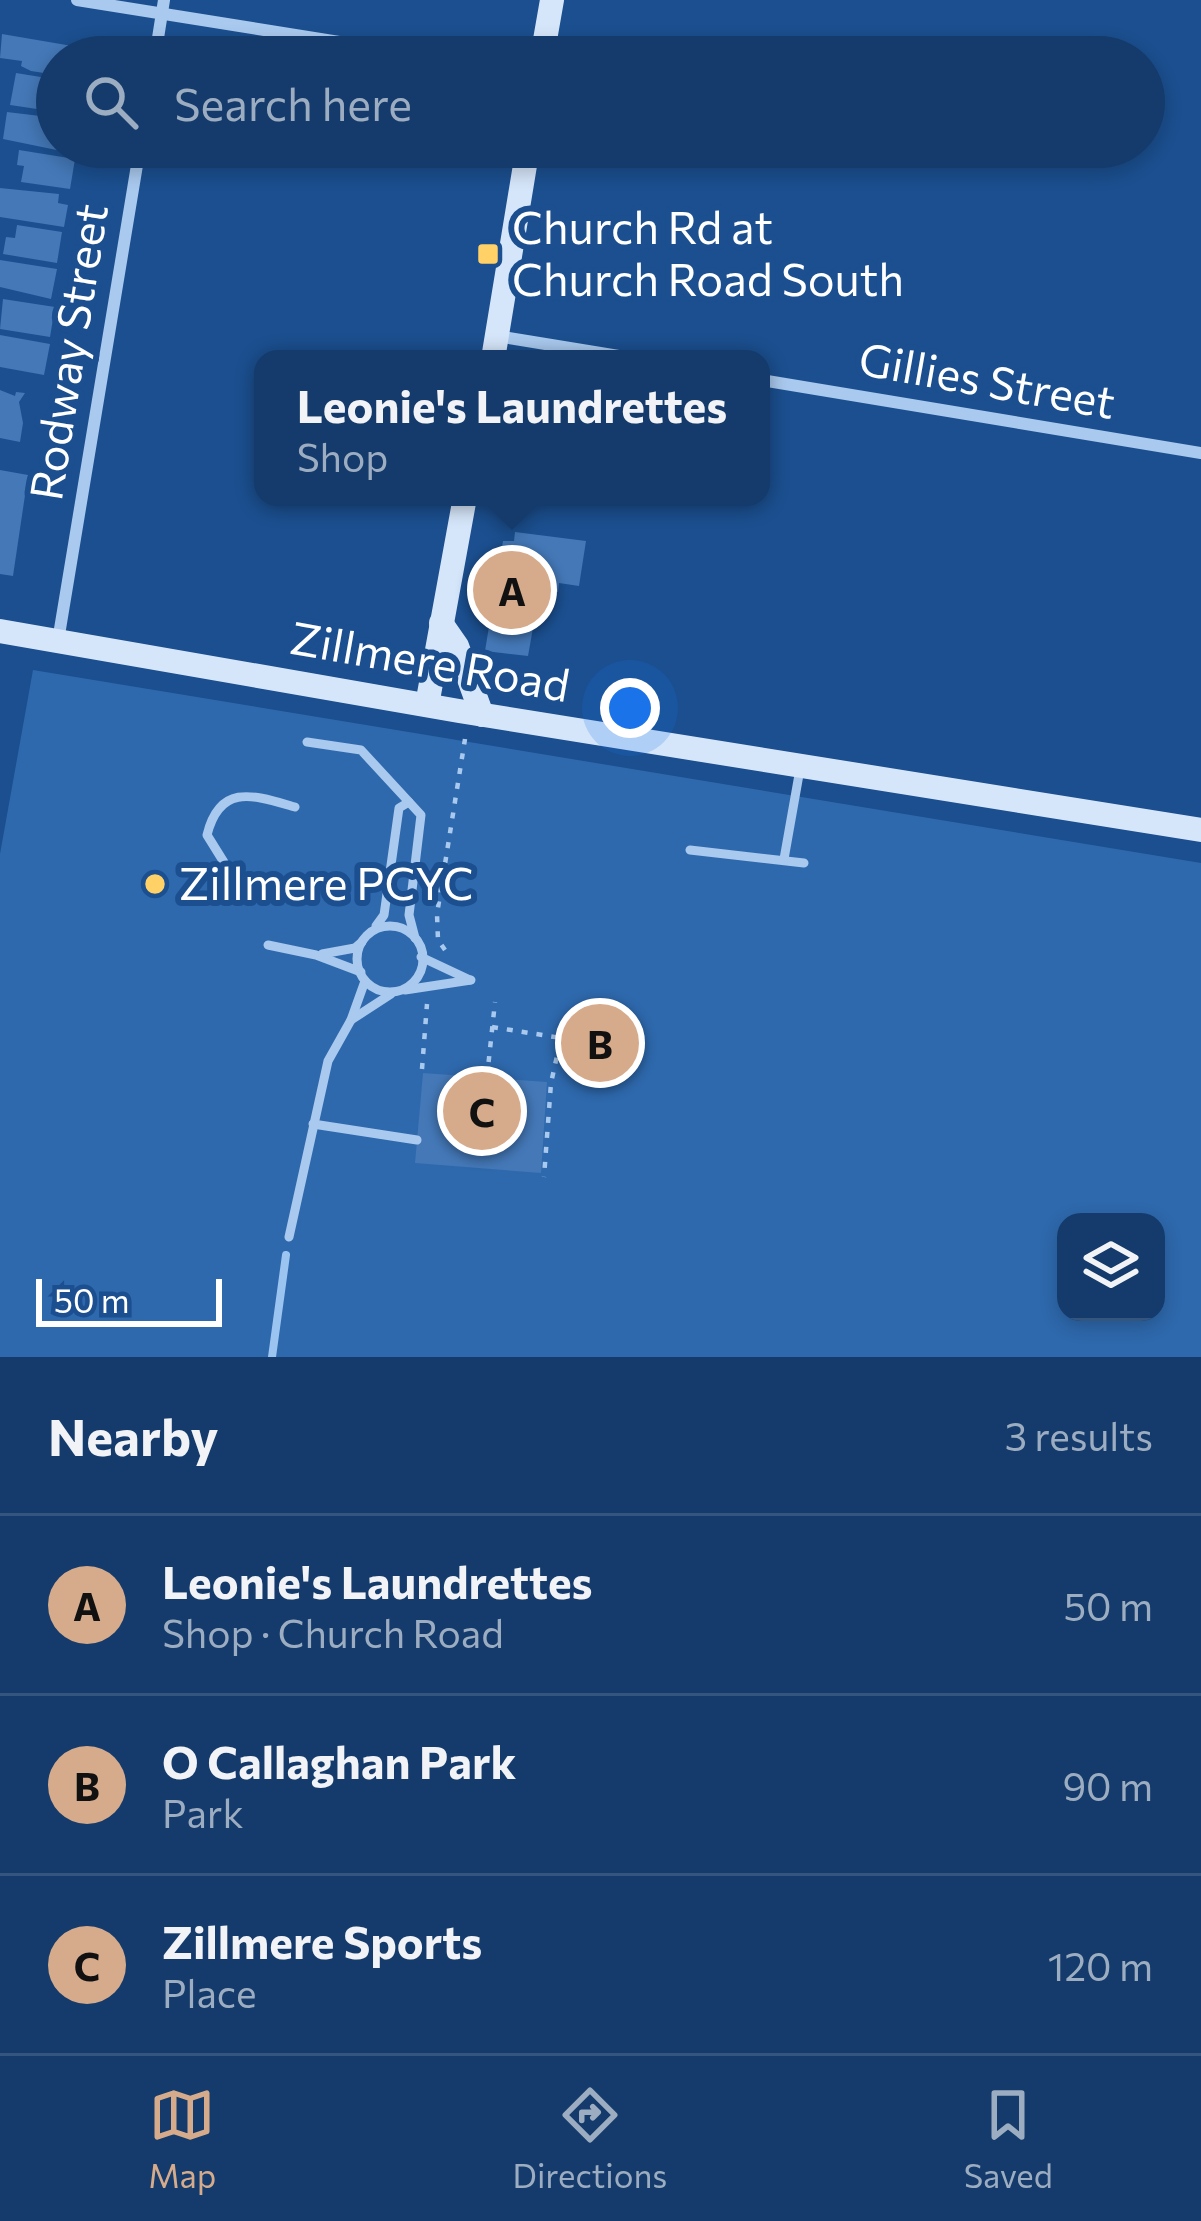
<!DOCTYPE html>
<meta charset="utf-8">
<style>
:root{--surface:#143b6b;--page:#1d4271;--text:#f1f3f6;--muted:#9dadc1;--line:#33557e;--accent:#d6ab8b}
body{margin:0;font-family:Commissioner,sans-serif;background:var(--page);color:var(--text)}
.controls{position:absolute;right:36px;bottom:36px;display:grid;overflow:hidden;border-radius:24px;box-shadow:0 6px 18px #0003}
.controls button{width:108px;height:108px;display:grid;place-items:center;padding:0;border:0;border-bottom:3px solid var(--line);background:var(--surface);color:var(--text);font:60px sans-serif}
.scale{position:absolute;left:36px;bottom:30px;width:186px;box-sizing:border-box;padding-left:12px;border:6px solid #fff;border-top:0;font-size:33px;line-height:42px;white-space:nowrap;color:#fff;-webkit-text-stroke:9px #1b4f8f;paint-order:stroke}
.you{position:absolute;left:630px;top:708px;width:42px;height:42px;margin:-30px;border:9px solid #fff;border-radius:50%;background:#1a73e8;box-shadow:0 0 0 18px #1a73e833}
.badge{display:grid;place-items:center;width:78px;height:78px;border-radius:50%;background:var(--accent);color:#111;font-size:39px;font-weight:700}
.pin{position:absolute;translate:-50% -50%;border:6px solid #fff;box-shadow:0 3px 12px #0006}
.popup{position:absolute;left:254px;top:350px;width:516px;height:156px;box-sizing:border-box;display:grid;place-content:center;border-radius:24px;background:var(--surface);filter:drop-shadow(0 3px 9px #0005);font-size:39px;white-space:nowrap;color:var(--muted)}
.popup b{font-size:45px;color:var(--text)}
.popup::after{content:'';position:absolute;left:50%;top:100%;margin-left:-24px;border:24px solid transparent;border-top-color:var(--surface)}
.list{margin:0;padding:0;list-style:none}
h2{display:flex;justify-content:space-between;align-items:center;height:156px;margin:0;padding:0 48px;font-size:51px}
h2 small{font-size:39px;font-weight:400;color:var(--muted)}
.list li{display:grid;grid-template-columns:78px 1fr auto;gap:36px;align-items:center;box-sizing:border-box;height:180px;padding:0 48px;border-top:3px solid var(--line)}
.list b{display:block;font-size:45px;white-space:nowrap}
.list p{margin:0;font-size:39px;white-space:nowrap;color:var(--muted)}
.list em{font-size:39px;font-style:normal;color:var(--muted)}
.icon{flex:none;width:66px;height:66px;fill:none;stroke:currentColor;stroke-width:2;stroke-linecap:round;stroke-linejoin:round}
.map{position:relative;flex:none;width:1201px;height:1357px;overflow:hidden}
.search{position:absolute;background:var(--surface);box-shadow:0 6px 18px #0003;left:36px;right:36px;top:36px;height:132px;display:flex;align-items:center;gap:30px;box-sizing:border-box;padding:0 42px;border-radius:66px;color:var(--muted);font-size:45px}
.sheet{height:696px;background:var(--surface)}
nav{display:flex;justify-content:space-around;align-items:center;box-sizing:border-box;height:168px;border-top:3px solid var(--line);background:var(--surface);font-size:33px;color:var(--muted)}
nav a{display:grid;justify-items:center;gap:6px}
nav .on{color:var(--accent)}
.map>svg:first-child{display:block}
</style>
<div class="map">
<svg width="1201" height="1357" viewBox="0 0 1201 1357">
<rect width="100%" height="100%" fill="#1b4f8f"/>
<path fill="#2e69ad" fill-rule="evenodd" d="M33 670 1201 863V1357H0V854ZM1066 1222H1156V1312H1066Z"/>
<g fill="none" stroke-linecap="round" stroke-linejoin="round">
<path stroke="#9cc4f0" stroke-width="8" d="M272 1357 286 1255"/>
</g>
<g fill="#4478b7">
<path d="M2 34 84 48 82 57H57V75L31 71 21 66 22 61 0 58Z"/>
<path d="M16 73 47 78V82L57 84V112L10 105Z"/>
<path d="M7 112 57 118V147H77L76 154 3 139Z"/>
<path d="M19 150 75 159 70 189 21 182 24 166 17 165Z"/>
<path d="M0 188 59 194 58 203 68 205 64 227 0 217Z"/>
<path d="M17 225 62 232 57 263 3 254 6 237 15 238Z"/>
<path d="M0 260 57 269 51 299 0 287Z"/>
<path d="M3 299 55 307 50 337 0 329Z"/>
<path d="M0 335 50 344 44 375 0 367Z"/>
<path d="M0 390 15 396 16 392 25 393 19 402 23 423 20 442 0 438Z"/>
<path d="M0 470 28 475 13 576 0 574Z"/>
<path d="M515 532 586 541 579 586 559 583 558 592 540 589 528 656 485 651 503 541H514Z"/>
<path d="M423 1073 547 1082 541 1173 415 1163Z"/>
</g>
<g fill="none" stroke-linecap="round" stroke-linejoin="round">
<g stroke="#a9c9ee" stroke-width="4.5" stroke-dasharray="6 9" stroke-linecap="butt">
<path d="M445 950 438 940 437 914 465 739"/>
<path d="M492 1027 561 1038 551 1083 544 1177"/>
<path d="M422 1069 427 1004"/>
<path d="M487 1077 495 1002"/>
</g>
<g stroke="#a9c9ee" stroke-width="9">
<path d="M307 742 361 750 421 815 409 915 415 938"/>
<path d="M690 850 804 863"/>
<path d="M784 859 800 769"/>
<path d="M280 886 230 872 207 835C220 783 253 795 295 807"/>
<path d="M376 926 384 915 399 808 409 802"/>
<circle cx="390" cy="959" r="33"/>
<path d="M268 945 316 955 361 972"/>
<path d="M322 954 355 948 362 942"/>
<path d="M421 957 470 980"/>
<path d="M405 990 471 980"/>
<path d="M351 1020 391 994"/>
<path d="M313 1124 417 1140"/>
<path d="M289 1237 328 1061 351 1020 365 981"/>
</g>
<g stroke="#a9c9ee" stroke-width="12">
<path d="M77 0 433 57"/>
<path d="M155 57 164 0"/>
<path d="M497 336 637 359"/>
<path d="M761 380 1201 453"/>
<path d="M58 641 140 147"/>
</g>
<g stroke="#d6e6fa" stroke-width="24">
<path d="M542 57 552 0"/>
<path d="M493 359 528 147"/>
<path d="M441 623 457 646 482 715"/>
<path d="M0 631 459 711 1201 830"/>
<path d="M427 705 465 497"/>
</g>
</g>
<g fill="#ffd166" stroke="#1b4f8f" stroke-width="4.5">
<rect x="476" y="242" width="24" height="24" rx="6"/>
<circle cx="155" cy="884" r="12"/>
</g>
<g text-anchor="middle" stroke-width="12" stroke-linejoin="round" paint-order="stroke">
<g font-size="45" fill="#fff" stroke="#1b4f8f" text-anchor="start">
<text x="512" y="244">Church Rd at<tspan x="512" dy="52">Church Road South</tspan></text>
<text x="179" y="900">Zillmere PCYC</text>
</g>
<g font-size="45" fill="#fff" stroke="#1b4f8f">
<text transform="translate(69 352) rotate(-81)" y="16">Rodway Street</text>
<text transform="translate(987 381) rotate(10)" y="16">Gillies Street</text>
<text transform="translate(430 662) rotate(10)" y="16">Zillmere Road</text>
</g>
</g>
</svg>
<div class="controls">
<button><svg class="icon" aria-label="layers" viewBox="0 0 24 24"><path d="M12 4l9 5-9 5-9-5zM3 14l9 5 9-5"/></svg></button>
</div>
<div class="scale">50 m</div>
<div class="you"></div>
<div class="pin badge" style="left:512px;top:590px">A</div>
<div class="popup"><b>Leonie's Laundrettes</b>Shop</div>
<div class="pin badge" style="left:600px;top:1043px">B</div>
<div class="pin badge" style="left:482px;top:1111px">C</div>
<div class="search"><svg class="icon" aria-label="search" viewBox="0 0 24 24"><circle cx="10" cy="10" r="6"/><path d="M15 15l6 6"/></svg>Search here</div>
</div>
<section class="sheet">
<h2>Nearby<small>3 results</small></h2>
<ul class="list">
<li><span class="badge">A</span><div><b>Leonie's Laundrettes</b><p>Shop · Church Road</p></div><em>50 m</em></li>
<li><span class="badge">B</span><div><b>O Callaghan Park</b><p>Park</p></div><em>90 m</em></li>
<li><span class="badge">C</span><div><b>Zillmere Sports</b><p>Place</p></div><em>120 m</em></li>
</ul>
</section>
<nav>
<a class="on"><svg class="icon" aria-label="map" viewBox="0 0 24 24"><path d="M3 6l6-2 6 2 6-2v14l-6 2-6-2-6 2zM9 4v14M15 6v14"/></svg>Map</a>
<a><svg class="icon" aria-label="directions" viewBox="0 0 24 24"><path d="M12 3l9 9-9 9-9-9zM9 14v-3h6M13 9l2 2-2 2"/></svg>Directions</a>
<a><svg class="icon" aria-label="saved" viewBox="0 0 24 24"><path d="M7 4h10v16l-5-4-5 4z"/></svg>Saved</a>
</nav>
